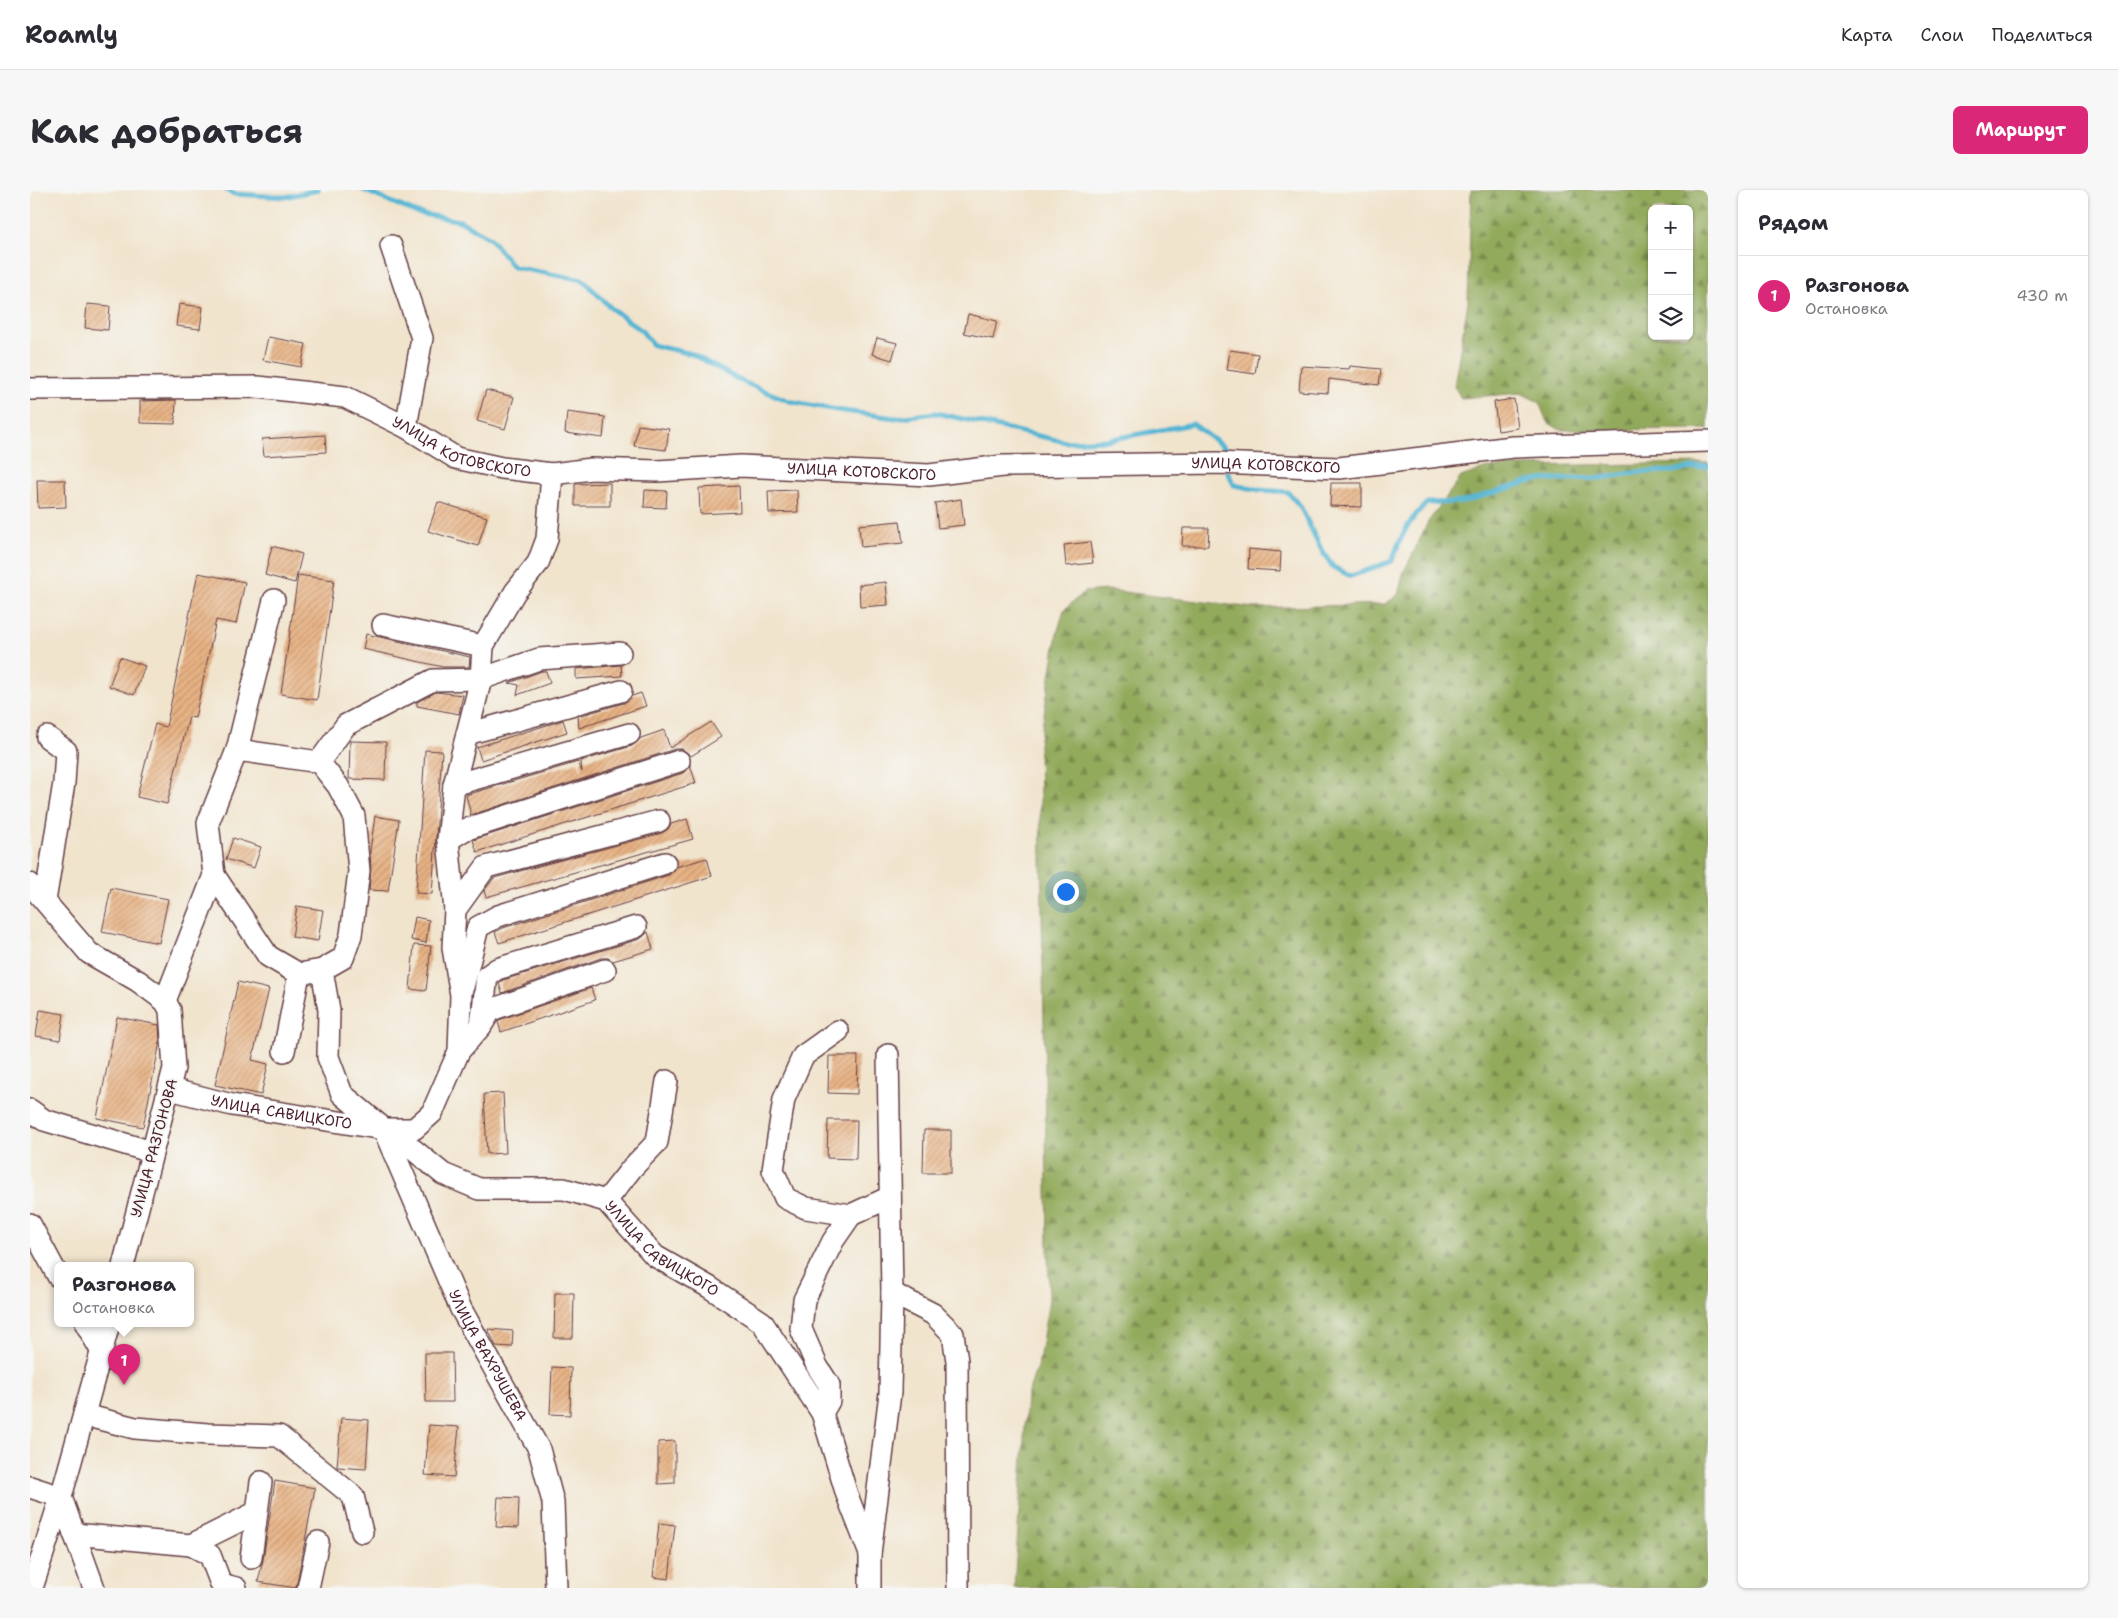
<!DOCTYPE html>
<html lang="ru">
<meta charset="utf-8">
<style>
:root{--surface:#fff;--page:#f7f7f7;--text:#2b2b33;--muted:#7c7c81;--line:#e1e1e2;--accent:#db2777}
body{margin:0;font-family:"Shantell Sans",sans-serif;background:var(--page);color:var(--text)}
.controls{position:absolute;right:15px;top:15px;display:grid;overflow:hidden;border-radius:8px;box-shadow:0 1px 4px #0004}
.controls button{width:45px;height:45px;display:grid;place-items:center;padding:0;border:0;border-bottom:1px solid var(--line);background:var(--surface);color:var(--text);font:25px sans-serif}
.you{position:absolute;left:1035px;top:701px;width:18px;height:18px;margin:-12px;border:4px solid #fff;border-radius:50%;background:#1a73e8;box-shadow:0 0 0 8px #1a73e833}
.badge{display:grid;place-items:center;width:32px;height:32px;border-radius:50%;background:var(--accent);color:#fff;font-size:16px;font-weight:700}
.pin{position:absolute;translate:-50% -41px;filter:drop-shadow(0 1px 2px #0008)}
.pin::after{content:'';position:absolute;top:26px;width:18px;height:15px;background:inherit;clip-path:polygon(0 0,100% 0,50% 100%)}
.popup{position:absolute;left:24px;top:1072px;width:140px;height:65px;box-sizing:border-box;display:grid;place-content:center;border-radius:8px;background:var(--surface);filter:drop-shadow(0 1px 4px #0005);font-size:16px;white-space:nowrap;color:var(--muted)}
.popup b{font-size:19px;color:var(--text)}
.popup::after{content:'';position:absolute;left:50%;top:100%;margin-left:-10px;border:10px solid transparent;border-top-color:var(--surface)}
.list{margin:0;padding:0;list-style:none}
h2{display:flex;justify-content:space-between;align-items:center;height:65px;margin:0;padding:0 20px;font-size:21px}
h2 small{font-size:16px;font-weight:400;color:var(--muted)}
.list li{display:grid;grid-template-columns:32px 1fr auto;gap:15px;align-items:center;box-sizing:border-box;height:80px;padding:0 20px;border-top:1px solid var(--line)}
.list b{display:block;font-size:19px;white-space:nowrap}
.list p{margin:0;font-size:16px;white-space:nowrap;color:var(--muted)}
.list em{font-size:16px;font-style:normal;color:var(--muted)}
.icon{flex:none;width:28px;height:28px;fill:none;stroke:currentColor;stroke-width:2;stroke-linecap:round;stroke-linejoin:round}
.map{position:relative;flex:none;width:1678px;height:1398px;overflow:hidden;border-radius:8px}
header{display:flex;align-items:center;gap:30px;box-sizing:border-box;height:70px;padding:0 25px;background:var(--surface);border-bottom:1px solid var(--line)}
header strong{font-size:24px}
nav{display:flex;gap:28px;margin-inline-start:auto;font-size:18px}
.intro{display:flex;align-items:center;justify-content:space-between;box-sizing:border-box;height:120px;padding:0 30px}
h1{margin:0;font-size:35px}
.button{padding:12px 22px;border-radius:8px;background:var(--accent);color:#fff;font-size:18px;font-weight:700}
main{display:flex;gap:30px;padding:0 30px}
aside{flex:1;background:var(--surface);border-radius:8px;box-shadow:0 1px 4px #0004}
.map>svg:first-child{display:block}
</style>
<header>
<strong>Roamly</strong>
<nav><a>Карта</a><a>Слои</a><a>Поделиться</a></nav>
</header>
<div class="intro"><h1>Как добраться</h1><a class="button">Маршрут</a></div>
<main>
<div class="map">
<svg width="1678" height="1398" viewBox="0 0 1678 1398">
<defs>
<pattern id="forest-firs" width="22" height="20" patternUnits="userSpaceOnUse" patternTransform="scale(1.25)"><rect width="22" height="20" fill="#92aa5c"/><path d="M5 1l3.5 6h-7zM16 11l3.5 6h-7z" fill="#798a4c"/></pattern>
<pattern id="building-hatch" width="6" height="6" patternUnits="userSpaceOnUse" patternTransform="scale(1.25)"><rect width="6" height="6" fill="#e8b384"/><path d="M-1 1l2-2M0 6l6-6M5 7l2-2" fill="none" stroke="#be916c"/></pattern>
</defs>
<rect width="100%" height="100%" fill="#f6f6f2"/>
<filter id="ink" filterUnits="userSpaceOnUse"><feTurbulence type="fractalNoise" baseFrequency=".02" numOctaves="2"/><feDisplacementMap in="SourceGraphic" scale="10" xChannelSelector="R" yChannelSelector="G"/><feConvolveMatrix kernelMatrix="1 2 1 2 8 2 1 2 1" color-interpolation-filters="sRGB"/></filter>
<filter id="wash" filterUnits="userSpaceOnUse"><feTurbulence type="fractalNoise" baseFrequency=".0096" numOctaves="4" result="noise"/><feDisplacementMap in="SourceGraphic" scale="20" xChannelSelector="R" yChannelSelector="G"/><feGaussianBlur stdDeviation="1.12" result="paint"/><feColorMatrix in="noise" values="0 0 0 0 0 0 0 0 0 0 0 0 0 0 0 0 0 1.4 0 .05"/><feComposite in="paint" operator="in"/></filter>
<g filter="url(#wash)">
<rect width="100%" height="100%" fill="#f1e4cd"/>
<g fill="url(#forest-firs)" stroke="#6e6444" fill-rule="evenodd">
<path d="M1441 0H1678V239L1531 240 1517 232 1509 212 1491 203 1431 208 1424 196 1438 112ZM1622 19H1659V146H1622Z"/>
<path d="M1678 273V1398H984L997 1206 1009 1171 1019 1109 1009 555 1027 444 1034 420 1054 402 1077 400 1224 418 1355 414 1368 405 1373 384 1398 332 1431 287 1457 278 1491 276Z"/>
</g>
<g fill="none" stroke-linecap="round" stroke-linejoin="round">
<g stroke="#54b5d3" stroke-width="5">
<path d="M196 0 204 4 255 7 288 0"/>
<path d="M333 0 387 23 430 31 460 48 483 77 553 90 582 119 611 140 623 155 662 164 711 191 759 211 807 220 865 228 906 223 1036 252 1077 250 1163 234 1195 258"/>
<path d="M1198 283 1204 295 1230 300 1258 302 1270 316 1292 361 1303 377 1321 386 1362 371C1371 346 1377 332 1397 313L1433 312 1504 290 1571 288 1609 282 1642 281 1678 276"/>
</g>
</g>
<g id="blocks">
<g fill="url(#building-hatch)">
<path d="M57 114 80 116 78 140 55 138Z"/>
<path d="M149 114 173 117 170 139 146 136Z"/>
<path d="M938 124 967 131 963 149 934 143Z"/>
<path d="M238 147 276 154 271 177 233 170Z"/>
<path d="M847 148 867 153 862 170 842 164Z"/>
<path d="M1200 160 1228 164 1225 184 1197 180Z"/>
<path d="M1271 176 1319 179 1320 176 1351 179 1349 195 1299 189 1298 203 1269 201Z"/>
<path d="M456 200 484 207 475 239 447 231Z"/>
<path d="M1484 209 1488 238 1468 241 1464 212Z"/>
<path d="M146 210 145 234 110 233V211Z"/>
<path d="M537 222 575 227 573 248 535 243Z"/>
<path d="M608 235 639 239 636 260 604 256Z"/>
<path d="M295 245 296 262 234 266 232 249Z"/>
<path d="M7 290H35L36 317 8 318Z"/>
<path d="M580 293V316H545V294Z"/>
<path d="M1301 293H1332V317L1300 316Z"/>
<path d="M709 296 710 322 670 324 669 298Z"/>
<path d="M615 300 637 301 636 318 614 317Z"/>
<path d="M767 300 768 322 739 323 738 301Z"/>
<path d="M931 309 934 335 908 338 905 313Z"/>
<path d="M408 312 457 327 448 356 398 341Z"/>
<path d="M870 331 873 353 831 357 829 335Z"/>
<path d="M1153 338H1179L1178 356H1152Z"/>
<path d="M1060 352 1063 373 1036 376 1034 355Z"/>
<path d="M242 356 272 364 265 393 235 385Z"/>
<path d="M1219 359 1251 362 1250 381 1218 379Z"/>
<path d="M168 383 215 392 206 434 186 430 165 528 159 527 137 614 107 607 125 534 136 537Z"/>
<path d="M268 385 304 390 287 510 251 504Z"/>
<path d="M856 392 858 415 830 417 829 395Z"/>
<path d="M336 444 440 467 439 477H413L333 459Z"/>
<path d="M90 467 115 476 104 505 79 496Z"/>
<path d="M591 475 592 486 546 489V479Z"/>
<path d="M512 481H516L520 493 487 505 489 495 479 493Z"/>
<path d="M406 502 433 505 429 524 387 516V512Z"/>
<path d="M611 503 616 516 549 538 548 526 594 513 602 506Z"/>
<path d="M533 530 537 542 451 570 447 557Z"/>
<path d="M681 532 691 547 661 566 652 559H645L441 625 436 605 548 572 552 582 551 571 602 556 611 548 634 540 640 558Z"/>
<path d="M320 551 356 552 355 590 319 589Z"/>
<path d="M395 560 412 561 402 704 386 703Z"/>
<path d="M660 575 666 593 447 662 443 650 653 583Z"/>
<path d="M345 626 369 630 358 701 339 700 341 680 340 661Z"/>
<path d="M657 629 663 649 456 707 454 701 464 688 632 643 638 639 641 634Z"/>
<path d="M203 648 231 657 224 678 196 669Z"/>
<path d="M677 668 682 686 469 753 465 742 473 738 639 685 646 677Z"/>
<path d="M81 698 138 709 129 753 72 742Z"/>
<path d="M267 716 293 720 288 751 262 747Z"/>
<path d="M385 727 399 730 396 753 381 750Z"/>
<path d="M618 742 623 759 583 771 578 768H571L472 803 469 793 473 790 610 749Z"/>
<path d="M384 755 401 756 396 801 380 799Z"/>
<path d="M208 792 239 799 222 870 238 874 231 905 185 895Z"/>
<path d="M561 798 565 810 471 842 468 832 469 830Z"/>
<path d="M10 820 34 824 30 850 6 846Z"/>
<path d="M87 827 129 835 130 852 113 937 67 928Z"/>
<path d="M799 866H828L827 904 798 903Z"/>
<path d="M473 903 476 963 457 964 454 904Z"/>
<path d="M798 930H827L826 969 797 968Z"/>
<path d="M894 940H921V983H893Z"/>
<path d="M525 1103H544L543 1148H524Z"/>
<path d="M458 1139 483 1141 482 1157 466 1156Z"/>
<path d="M395 1163H422L423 1212H396Z"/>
<path d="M522 1177 541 1178 540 1225 520 1224Z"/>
<path d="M311 1228 339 1230 336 1279 307 1277Z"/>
<path d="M399 1235 429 1237 424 1287 395 1285Z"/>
<path d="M645 1251V1293L628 1294V1252Z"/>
<path d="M245 1291 285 1298 266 1398 228 1392 233 1370Z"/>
<path d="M468 1307 489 1308 488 1338 466 1337Z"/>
<path d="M629 1333 645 1335 639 1389 623 1387Z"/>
</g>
</g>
</g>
<g filter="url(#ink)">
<use href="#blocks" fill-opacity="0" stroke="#633d43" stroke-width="1"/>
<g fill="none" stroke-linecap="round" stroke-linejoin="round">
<defs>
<g id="minor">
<path d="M361 56 392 148 376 237"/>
<path id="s1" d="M0 199 228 197 315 207 376 237 426 268 472 278 522 284 561 279 627 281 711 276 899 285 973 276 1187 273 1309 278 1483 257 1678 251"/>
<path d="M353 435 453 456"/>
<path d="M437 544 591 501"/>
<path d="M289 572 316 535 403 490 451 489 509 469 590 463"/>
<path d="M424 595 599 544"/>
<path d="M418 650 434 640 649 571"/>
<path d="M184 685 238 766 269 784 292 780 313 768 321 745 329 681 324 626 308 596 289 572 207 560"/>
<path d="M0 694 59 763 108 791 135 811 140 820 144 878 93 1076"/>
<path d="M15 711 34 593 36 561 17 547"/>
<path d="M425 720 456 677 629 631"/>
<path d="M292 780 299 820 298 867 312 904 354 939H384L402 923 429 861 431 805 423 758 425 720 418 650 424 595 451 489 453 456 485 402 508 373 517 349 522 284"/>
<path d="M433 797 448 737 468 726 635 673"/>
<path d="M135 811 184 685 178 633 207 560 244 410"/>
<path d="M451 836 461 820 575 780"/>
<path d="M808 841 773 866 754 909 743 980 755 1008 776 1018 821 1025"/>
<path d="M254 861 269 784"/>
<path d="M429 861 451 836 457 786 467 779 606 737"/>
<path id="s2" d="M140 899 202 915 354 939 385 961 413 984 449 999H534L576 1011 625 1066 679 1097 732 1132 792 1223 817 1305 840 1364"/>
<path d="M0 920 14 930 122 962"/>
<path id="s3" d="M354 940 431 1119 509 1259 523 1312 526 1398"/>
<path d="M576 1011 602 978 627 952 637 891"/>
<path d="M0 1034 28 1086"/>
<path d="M862 1103 903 1124 923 1144 927 1171 928 1398"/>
<path d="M56 1134 72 1162"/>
<path d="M792 1223 799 1211V1195L787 1176 771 1139 774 1110 803 1051 821 1025 860 1007"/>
<path d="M54 1225 105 1238 178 1244 249 1246 323 1306 332 1342"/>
<path d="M0 1297 31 1307 64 1398"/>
<path d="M44 1344 161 1355 180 1365 191 1394 206 1398"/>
<path d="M161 1355 225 1323"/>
<path d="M221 1368 231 1292"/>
<path d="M2 1398 31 1307 79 1134"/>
<path d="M278 1398 288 1352"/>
<path d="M840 1398V1364L860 1203 862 1103 858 865"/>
</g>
</defs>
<use href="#minor" stroke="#633d43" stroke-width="24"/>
<use href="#minor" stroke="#fff" stroke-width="21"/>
</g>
</g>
<g text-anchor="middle" stroke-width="4" stroke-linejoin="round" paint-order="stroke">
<g font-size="15" fill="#4a1f2b" stroke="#f6f6f2">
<text dy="5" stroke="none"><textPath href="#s1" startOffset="444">УЛИЦА КОТОВСКОГО</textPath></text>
<text dy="5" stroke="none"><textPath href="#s1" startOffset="1255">УЛИЦА КОТОВСКОГО</textPath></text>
<text dy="5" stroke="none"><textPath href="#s1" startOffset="850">УЛИЦА КОТОВСКОГО</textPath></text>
<text dy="5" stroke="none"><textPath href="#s2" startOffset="114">УЛИЦА САВИЦКОГО</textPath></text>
<text transform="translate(124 958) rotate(-75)" y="5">УЛИЦА РАЗГОНОВА</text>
<text dy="5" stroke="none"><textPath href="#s2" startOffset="534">УЛИЦА САВИЦКОГО</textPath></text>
<text dy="5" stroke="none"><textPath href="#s3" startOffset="248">УЛИЦА ВАХРУШЕВА</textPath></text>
</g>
</g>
</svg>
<div class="controls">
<button>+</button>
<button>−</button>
<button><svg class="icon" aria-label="layers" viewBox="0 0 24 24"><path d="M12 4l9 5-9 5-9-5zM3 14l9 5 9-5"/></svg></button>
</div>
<div class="you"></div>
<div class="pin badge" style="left:94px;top:1195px">1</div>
<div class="popup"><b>Разгонова</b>Остановка</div>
</div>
<aside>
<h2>Рядом<small></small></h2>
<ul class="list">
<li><span class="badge">1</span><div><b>Разгонова</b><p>Остановка</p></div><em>430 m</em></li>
</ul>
</aside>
</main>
